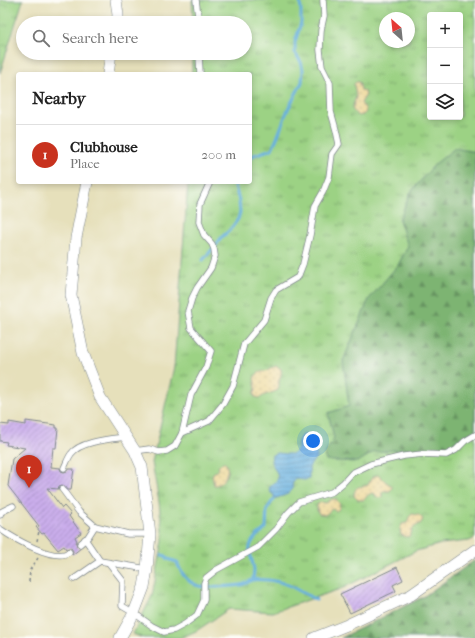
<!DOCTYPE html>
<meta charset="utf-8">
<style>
:root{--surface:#fff;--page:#f6f6f6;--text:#222;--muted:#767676;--line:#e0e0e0;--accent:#c8321e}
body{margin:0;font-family:"IM FELL French Canon",serif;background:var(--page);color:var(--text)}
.controls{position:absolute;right:12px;top:12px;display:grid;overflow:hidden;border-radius:4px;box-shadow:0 2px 6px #0003}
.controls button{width:36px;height:36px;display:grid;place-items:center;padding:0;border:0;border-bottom:1px solid var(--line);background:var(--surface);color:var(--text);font:20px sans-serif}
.compass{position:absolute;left:379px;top:12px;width:36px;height:36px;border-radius:50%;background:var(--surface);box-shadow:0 2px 6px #0003;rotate:333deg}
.you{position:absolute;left:313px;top:441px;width:14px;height:14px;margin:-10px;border:3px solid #fff;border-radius:50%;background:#1a73e8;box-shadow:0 0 0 6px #1a73e833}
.badge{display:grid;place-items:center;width:26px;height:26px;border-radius:50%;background:var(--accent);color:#fff;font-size:13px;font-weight:700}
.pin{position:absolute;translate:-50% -33px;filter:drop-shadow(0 1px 2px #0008)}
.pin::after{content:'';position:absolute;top:21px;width:14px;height:12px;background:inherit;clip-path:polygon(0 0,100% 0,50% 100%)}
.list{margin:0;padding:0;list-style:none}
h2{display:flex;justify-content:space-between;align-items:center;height:52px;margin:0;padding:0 16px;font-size:17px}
h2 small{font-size:13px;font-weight:400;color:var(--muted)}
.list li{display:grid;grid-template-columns:26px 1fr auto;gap:12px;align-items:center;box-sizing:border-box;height:60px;padding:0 16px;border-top:1px solid var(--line)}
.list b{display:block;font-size:15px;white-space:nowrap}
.list p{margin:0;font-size:13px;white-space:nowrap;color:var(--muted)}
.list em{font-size:13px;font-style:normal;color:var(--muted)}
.icon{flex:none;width:22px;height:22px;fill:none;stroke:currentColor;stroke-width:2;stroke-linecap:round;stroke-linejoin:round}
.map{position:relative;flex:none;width:475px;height:638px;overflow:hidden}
.search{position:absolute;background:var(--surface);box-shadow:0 2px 6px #0003;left:16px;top:16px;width:236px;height:44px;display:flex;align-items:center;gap:10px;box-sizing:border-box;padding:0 14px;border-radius:22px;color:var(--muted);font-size:15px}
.panel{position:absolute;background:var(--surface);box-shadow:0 2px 6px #0003;left:16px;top:72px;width:236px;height:112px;border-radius:4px}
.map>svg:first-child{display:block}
</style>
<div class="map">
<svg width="475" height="638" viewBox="0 0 475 638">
<defs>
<pattern id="grass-tufts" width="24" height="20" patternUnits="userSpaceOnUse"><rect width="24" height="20" fill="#9cd284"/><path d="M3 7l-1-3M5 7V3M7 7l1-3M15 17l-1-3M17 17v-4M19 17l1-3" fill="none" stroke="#7eab6f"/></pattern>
<pattern id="forest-firs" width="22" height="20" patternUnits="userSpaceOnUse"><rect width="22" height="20" fill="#7db472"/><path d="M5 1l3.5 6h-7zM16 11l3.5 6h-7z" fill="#669361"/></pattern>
<pattern id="sand-dots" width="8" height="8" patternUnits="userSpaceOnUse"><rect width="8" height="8" fill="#eeda9e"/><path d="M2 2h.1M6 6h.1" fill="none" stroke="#ccbb8a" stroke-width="1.8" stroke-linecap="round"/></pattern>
<pattern id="water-rules" width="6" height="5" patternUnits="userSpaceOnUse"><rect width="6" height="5" fill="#67b0df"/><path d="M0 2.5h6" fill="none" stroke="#5490b8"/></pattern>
<pattern id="building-hatch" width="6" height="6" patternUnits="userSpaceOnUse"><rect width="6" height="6" fill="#caadeb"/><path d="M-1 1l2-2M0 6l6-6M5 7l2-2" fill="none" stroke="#a38dc2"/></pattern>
</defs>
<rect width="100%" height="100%" fill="#fdfcf7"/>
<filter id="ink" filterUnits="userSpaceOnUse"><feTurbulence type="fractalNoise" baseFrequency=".025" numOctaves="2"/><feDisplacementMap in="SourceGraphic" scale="8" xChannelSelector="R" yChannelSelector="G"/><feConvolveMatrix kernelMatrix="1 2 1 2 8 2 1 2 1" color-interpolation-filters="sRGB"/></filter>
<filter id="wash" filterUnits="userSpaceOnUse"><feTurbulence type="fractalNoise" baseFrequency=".012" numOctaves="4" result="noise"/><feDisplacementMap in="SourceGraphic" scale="16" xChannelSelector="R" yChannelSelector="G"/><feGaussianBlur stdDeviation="0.9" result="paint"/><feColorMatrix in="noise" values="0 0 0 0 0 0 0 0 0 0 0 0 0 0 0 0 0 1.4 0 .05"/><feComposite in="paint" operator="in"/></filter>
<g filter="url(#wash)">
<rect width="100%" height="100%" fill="#e6e0bb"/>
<g fill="url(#grass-tufts)" stroke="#5c8071" fill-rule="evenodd">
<path d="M0 0H23L0 73Z"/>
<path d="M192 0H475V538L469 541 441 544 416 551 343 588 273 612 229 609 196 631 180 638H143L133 634 152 596 163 541 159 502 152 462 174 367 188 182H250V74H192V53H245V23H193ZM430 15H460V117H430ZM385 18H409V42H385Z"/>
</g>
<g fill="url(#forest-firs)" stroke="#4c7268">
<path d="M455 148 475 152V431L456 440 449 449 395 450 374 452 358 462 332 461 326 460 324 456 334 438 328 413 349 406 343 361 369 299 398 265 408 246 399 220 410 193 435 164Z"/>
<path d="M475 560V638H341L423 597Z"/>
</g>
<g fill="url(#sand-dots)" stroke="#84847e">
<path d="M356 82H359L361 90 365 92 366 95 361 103 365 108 366 112 363 115 358 116 354 112 352 108 356 97 354 84Z"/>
<path d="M277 366 281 369C282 375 280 376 279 381 279 384 279 387 278 390 271 394 267 393 260 398L255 397 254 393 256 389 254 378C259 370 261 373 268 370 271 368 273 367 277 366Z"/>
<path d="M223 462H225C231 471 225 481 217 485H214L212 476 213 473 218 470 219 465Z"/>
<path d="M379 475 386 482 392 486V488L390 491H383L382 492V497L380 498 377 497 374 493C369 493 367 496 364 500H358L354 496C355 484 360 488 368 485 371 479 371 476 379 475Z"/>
<path d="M332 499H336C339 503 341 504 339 509L336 511 332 509C329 511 328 513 325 515L319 514 317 510V505L321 502 326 503Z"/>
<path d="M412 514 419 515 423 519 421 523 413 528 410 536 406 537 401 535 400 529 402 524 407 523 409 517Z"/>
</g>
<path fill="url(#water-rules)" stroke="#41709e" d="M307 434 312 437V445L317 456 309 467V479L304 480 298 479 294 480 292 485 293 489 288 494 274 499V495L271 493 269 488 278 479 277 473 271 462 272 455 278 453 286 454H293L298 449V441L301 436Z"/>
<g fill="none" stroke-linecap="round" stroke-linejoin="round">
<g stroke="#67b0df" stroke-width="3">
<path d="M250 158 254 155 272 149 277 138 288 109 302 82 303 70 301 62 295 53V42L301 23V11L300 0"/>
<path d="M203 260 216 245 222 237 230 230 238 219 240 212 239 201 234 182"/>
<path d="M162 555 166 556 168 559 177 562C180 571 186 581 196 585 203 589 232 586 241 585 246 584 249 581 253 580 255 579 271 580 274 581 289 583 303 593 316 600"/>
<path d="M253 580C253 577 254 573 254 570 253 558 245 550 254 539 257 535 262 532 266 528L267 509 274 499"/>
</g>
</g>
<g id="blocks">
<g fill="url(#building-hatch)">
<path d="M26 421 56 425V428H58L56 448H53L51 467 60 468 61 471 64 472 67 471 68 469H74L71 490H68L65 486 62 485 59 486 58 489 47 488 62 508 64 506 71 514 69 516 81 533 75 537 77 541 76 543 77 546 79 548H81L72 555 73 551 71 548H69L66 549 64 546 58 550 44 533 42 534 36 527 39 526 8 486 12 459 25 448 6 445 7 442 0 441V424L9 425V422L26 425Z"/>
<path d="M397 567 403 580 393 585 396 591 350 613 340 594Z"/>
</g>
</g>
</g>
<g filter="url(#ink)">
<use href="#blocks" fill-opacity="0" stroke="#80888c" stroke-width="1"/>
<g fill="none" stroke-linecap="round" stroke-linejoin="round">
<defs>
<g id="lane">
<path d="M196 0 198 16V23"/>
<path d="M199 53 200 74"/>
<path d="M182 433 191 395 206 367 211 351 191 328 188 311 192 298 197 288 211 268 215 256 214 249 212 244 204 235 199 222 200 204 210 182"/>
<path d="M135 451 149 449 159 452 167 451 175 446 182 433 209 421 223 404 233 386 244 344 264 320 271 298 276 290 298 277 303 264 310 235 315 206 323 192 329 177 332 154 339 144 336 130 331 112 330 83 322 67 320 50 321 30 324 16 323 0"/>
<path d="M64 468C66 464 68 458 71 454 80 441 111 439 126 437"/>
<path d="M62 489 79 512 95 526 128 534H150"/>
<path d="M0 515 1 512 13 506"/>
<path d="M0 529C13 538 55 563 69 552"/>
<path d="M85 539 100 561"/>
<path d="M80 544 88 537 95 526"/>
<path d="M109 563 123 581 122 606 134 613 152 626 164 632 174 630 185 624 197 615 204 600V583L206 578 216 570 258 547 276 529 288 513 299 502 332 492 343 483 352 473 371 464 404 456 423 454 446 455 456 450 465 441 475 435"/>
<path d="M74 579 100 561 147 569"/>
</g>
<g id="street">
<path d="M116 0 118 15 117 23"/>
<path d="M108 74 111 53"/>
<path d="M87 182 76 238 71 295 83 353 100 397 135 451 142 467 150 534 147 569 144 587 134 613 120 638"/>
<path d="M314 638 347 625 411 595 475 550"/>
</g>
</defs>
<use href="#lane" stroke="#80888c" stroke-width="7"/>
<use href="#street" stroke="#80888c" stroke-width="12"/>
<g stroke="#80888c" stroke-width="1.5" stroke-dasharray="3 3" stroke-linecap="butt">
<path d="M37 541 39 531"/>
<path d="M29 582 30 570 38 558"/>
</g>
<use href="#lane" stroke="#fff" stroke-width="5.5"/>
<use href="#street" stroke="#fff" stroke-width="11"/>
</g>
</g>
</svg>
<div class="controls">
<button>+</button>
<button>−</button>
<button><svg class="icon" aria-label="layers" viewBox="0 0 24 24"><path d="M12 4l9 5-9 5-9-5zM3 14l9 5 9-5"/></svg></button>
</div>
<svg class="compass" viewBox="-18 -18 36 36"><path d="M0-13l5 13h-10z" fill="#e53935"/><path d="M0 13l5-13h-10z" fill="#767676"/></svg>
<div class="you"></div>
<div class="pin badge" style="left:29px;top:488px">1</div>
<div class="search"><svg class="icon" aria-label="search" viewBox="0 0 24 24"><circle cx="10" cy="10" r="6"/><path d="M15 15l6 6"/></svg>Search here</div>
<section class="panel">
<h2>Nearby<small></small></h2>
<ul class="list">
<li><span class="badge">1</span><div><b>Clubhouse</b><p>Place</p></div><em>200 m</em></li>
</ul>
</section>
</div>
